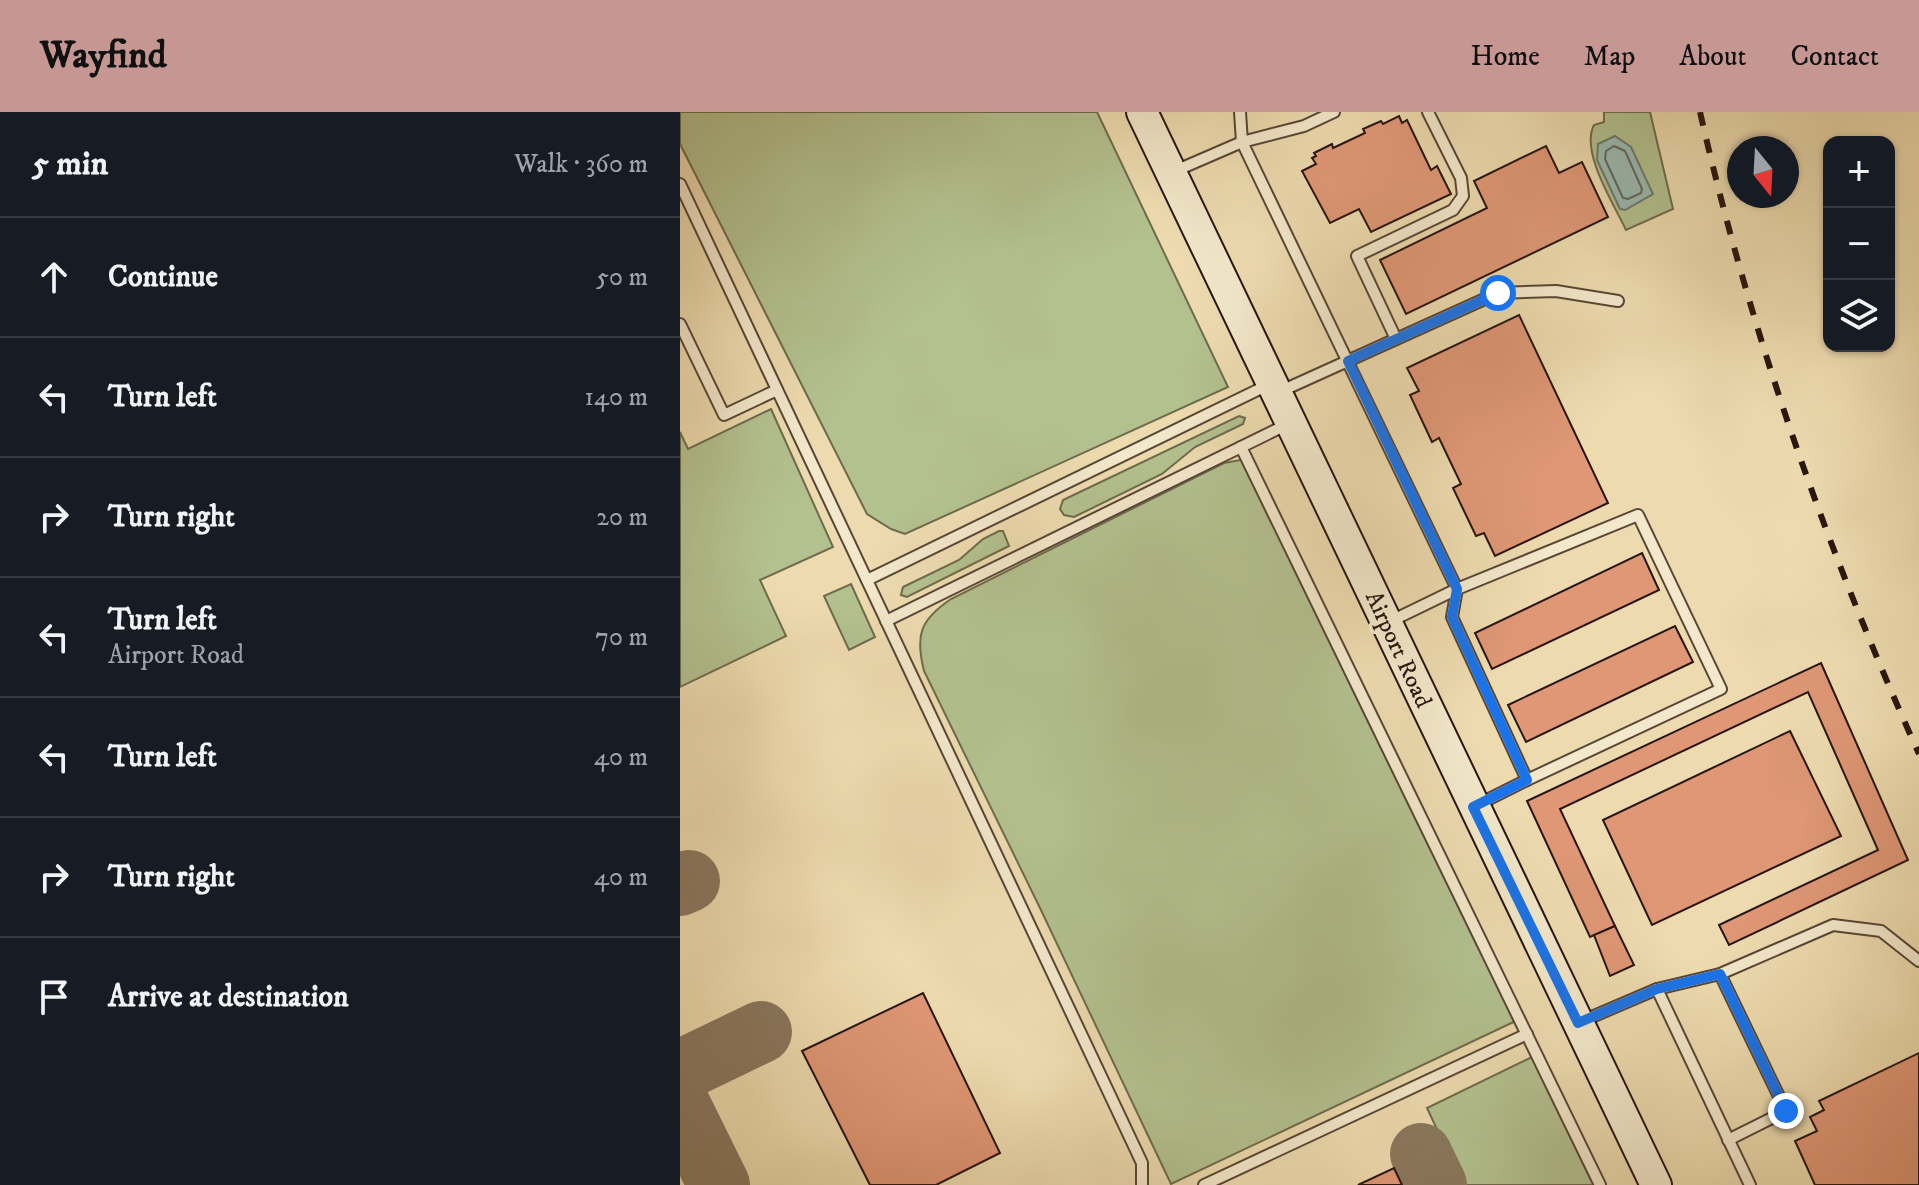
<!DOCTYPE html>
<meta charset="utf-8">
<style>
:root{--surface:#171b24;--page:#242831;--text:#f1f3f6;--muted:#9ea1a6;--line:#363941;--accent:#c59692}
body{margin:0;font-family:"IM FELL DW Pica",serif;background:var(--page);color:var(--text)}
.controls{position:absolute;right:24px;top:24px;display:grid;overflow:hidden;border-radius:16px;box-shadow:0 2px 6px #0004}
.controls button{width:72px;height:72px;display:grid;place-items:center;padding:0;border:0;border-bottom:2px solid var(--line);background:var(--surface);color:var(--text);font:40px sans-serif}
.compass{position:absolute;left:1047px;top:24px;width:72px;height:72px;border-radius:50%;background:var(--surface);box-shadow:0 2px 6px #0004;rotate:162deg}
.stop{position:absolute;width:24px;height:24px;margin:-18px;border:6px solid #1a73e8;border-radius:50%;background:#fff}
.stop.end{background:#1a73e8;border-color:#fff;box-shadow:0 2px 8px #0008}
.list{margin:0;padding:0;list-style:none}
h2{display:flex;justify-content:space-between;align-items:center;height:104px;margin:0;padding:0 32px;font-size:34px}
h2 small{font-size:26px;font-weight:400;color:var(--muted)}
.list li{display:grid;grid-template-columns:52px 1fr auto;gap:24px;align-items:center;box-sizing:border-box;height:120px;padding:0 32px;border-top:2px solid var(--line)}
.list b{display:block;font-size:30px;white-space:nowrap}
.list p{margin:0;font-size:26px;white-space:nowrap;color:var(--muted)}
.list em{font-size:26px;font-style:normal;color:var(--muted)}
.icon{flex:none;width:44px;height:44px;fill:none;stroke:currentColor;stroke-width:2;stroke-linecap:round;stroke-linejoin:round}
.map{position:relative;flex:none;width:1239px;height:1073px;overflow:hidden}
header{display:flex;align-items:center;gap:48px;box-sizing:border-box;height:112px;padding:0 40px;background:var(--accent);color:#111}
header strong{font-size:38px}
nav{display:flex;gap:44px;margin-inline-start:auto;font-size:28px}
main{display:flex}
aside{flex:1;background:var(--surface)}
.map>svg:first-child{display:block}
</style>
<header>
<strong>Wayfind</strong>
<nav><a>Home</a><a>Map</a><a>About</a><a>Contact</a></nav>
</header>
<main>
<aside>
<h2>5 min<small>Walk · 360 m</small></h2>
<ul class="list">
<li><svg class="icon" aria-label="ahead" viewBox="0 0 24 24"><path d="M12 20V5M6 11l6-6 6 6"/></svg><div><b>Continue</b></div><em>50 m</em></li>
<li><svg class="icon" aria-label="left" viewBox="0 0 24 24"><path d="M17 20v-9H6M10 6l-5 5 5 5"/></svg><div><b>Turn left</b></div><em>140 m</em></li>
<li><svg class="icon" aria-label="right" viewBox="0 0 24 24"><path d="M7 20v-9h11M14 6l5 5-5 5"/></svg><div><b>Turn right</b></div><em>20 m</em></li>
<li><svg class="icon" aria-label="left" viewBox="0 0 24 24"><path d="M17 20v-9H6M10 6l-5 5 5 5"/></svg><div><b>Turn left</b><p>Airport Road</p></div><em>70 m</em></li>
<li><svg class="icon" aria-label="left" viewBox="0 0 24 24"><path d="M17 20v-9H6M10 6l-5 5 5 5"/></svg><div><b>Turn left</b></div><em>40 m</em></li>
<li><svg class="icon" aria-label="right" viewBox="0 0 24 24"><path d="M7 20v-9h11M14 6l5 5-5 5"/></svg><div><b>Turn right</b></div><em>40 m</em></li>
<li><svg class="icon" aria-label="arrive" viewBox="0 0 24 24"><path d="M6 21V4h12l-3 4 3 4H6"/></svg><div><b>Arrive at destination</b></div></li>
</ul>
</aside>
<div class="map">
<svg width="1239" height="1073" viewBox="0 0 1239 1073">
<rect width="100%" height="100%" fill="#eddbaf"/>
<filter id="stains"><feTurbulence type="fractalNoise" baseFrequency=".0025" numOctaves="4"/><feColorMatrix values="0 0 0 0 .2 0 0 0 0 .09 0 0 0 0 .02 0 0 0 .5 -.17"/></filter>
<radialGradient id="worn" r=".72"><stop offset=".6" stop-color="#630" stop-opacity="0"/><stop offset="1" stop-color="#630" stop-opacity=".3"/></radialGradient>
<g fill="#b3c18f" stroke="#6e6b4e" stroke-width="2">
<path d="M0 0H417L548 275 225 422 211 417 187 402 0 32Z"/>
<path d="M924 0H970L993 97 946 118C934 92 900 40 914 13L924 10Z"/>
<path d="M91 297 153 435 80 468 106 524 0 575V320L8 337Z"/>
<path d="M559 304 565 306 563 312 515 335 482 362 394 405 384 403 380 397 383 388Z"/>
<path d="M566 347 840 907 491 1072 360 796 244 559C235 523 240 508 271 487L544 351Z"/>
<path d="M319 419H323L329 434 227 485 221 483 223 475 279 448 303 427Z"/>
<path d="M171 472 195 525 169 538 144 484Z"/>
<path d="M854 944 915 1073H783L747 996Z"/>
</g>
<path fill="#9abab1" stroke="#6c786f" stroke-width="2" d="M935 24 951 35 973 82 945 98 940 97 917 48 918 32Z"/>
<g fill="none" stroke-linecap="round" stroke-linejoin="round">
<path stroke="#61685f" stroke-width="2" d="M934 34 945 39 962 77 961 81 948 87 943 86 925 47 926 39Z"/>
<g stroke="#8a785e" stroke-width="62">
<path d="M0 773 9 769"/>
<path d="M0 959 81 920"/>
<path d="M0 994 39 1073"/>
<path d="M741 1042 756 1073"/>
</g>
</g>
<g fill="#df9775" stroke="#28150d" stroke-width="2">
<path d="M719 4 722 11 727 8 751 58 757 54 771 82 691 120 679 97 650 111 622 59 636 52 632 46 636 44 634 41 652 32 653 36 685 21 683 17 701 9 703 12Z"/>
<path d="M866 34 879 61 902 50 928 105 726 202 700 148 807 96 794 69Z"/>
<path d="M839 203 928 391 815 444 804 421 796 424 773 376 781 372 759 326 752 330 730 283 739 279 727 256Z"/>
<path d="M962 441 979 478 812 557 795 521Z"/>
<path d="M995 514 1013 550 846 630 828 593Z"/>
<path d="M1141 551 1228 748 1049 833 1039 813 1198 738 1128 580 880 697 935 814 910 825 847 689Z"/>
<path d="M1110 619 1161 724 972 813 923 708Z"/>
<path d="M935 814 954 853 930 864 914 823Z"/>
<path d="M243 881 320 1041 256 1073H190L122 939Z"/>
<path d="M1239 941V1073H1135L1115 1029 1137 1019 1130 1005 1144 998 1139 989Z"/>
<path d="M714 1056 722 1073H678Z"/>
</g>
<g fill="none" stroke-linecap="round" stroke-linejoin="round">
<defs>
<g id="lane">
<path d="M560 0 562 30 624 14 654 0"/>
<path d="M495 59 562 30 777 477 772 505 847 668 1041 577 958 403 777 477 709 510"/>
<path d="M0 72 462 1051V1073"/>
<path d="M0 212 44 303 97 278"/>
<path d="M716 227 677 144 773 98 783 84 781 66 748 0"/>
<path d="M599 280 818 181 876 179 938 189"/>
<path d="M561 335 920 1073"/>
<path d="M187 468 590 272"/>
<path d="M206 509 610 311"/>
<path d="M799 692 847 668"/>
<path d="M1040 862 1106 999 1048 1028"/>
<path d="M977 877 1070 1073"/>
<path d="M900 910 977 877 1040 862 1153 813 1201 819 1239 849"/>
<path d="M524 1073 847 922"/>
</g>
<path id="secondary" d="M462 0 976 1073"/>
</defs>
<use href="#lane" stroke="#594636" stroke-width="14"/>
<use href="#secondary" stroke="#28150d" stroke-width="34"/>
<use href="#lane" stroke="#f3e8cb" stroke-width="10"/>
<use href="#secondary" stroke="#f3e8cb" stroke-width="30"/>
<path stroke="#28150d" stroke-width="6" stroke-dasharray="14 14" stroke-linecap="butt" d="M1020 0C1070 220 1146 436 1239 642"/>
</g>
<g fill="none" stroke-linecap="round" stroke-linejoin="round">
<path stroke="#1a73e8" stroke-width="10" d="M818 181 668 249 777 477 772 505 847 668 793 695 898 911 977 877 1040 862 1106 999"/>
</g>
<g text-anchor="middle" stroke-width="7" stroke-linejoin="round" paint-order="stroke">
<g font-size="24" fill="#28150d" stroke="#f3e8cb">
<text transform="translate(719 537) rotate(65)" y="8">Airport Road</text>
</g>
</g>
<rect width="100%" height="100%" filter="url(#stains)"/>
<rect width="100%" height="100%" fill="url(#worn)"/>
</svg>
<div class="controls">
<button>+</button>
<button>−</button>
<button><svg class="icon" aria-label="layers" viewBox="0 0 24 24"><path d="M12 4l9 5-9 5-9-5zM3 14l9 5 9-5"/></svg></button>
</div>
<svg class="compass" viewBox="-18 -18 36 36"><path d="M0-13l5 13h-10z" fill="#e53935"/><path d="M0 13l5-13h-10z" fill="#9ea1a6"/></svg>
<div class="stop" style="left:818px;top:181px"></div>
<div class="stop end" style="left:1106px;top:999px"></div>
</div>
</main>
